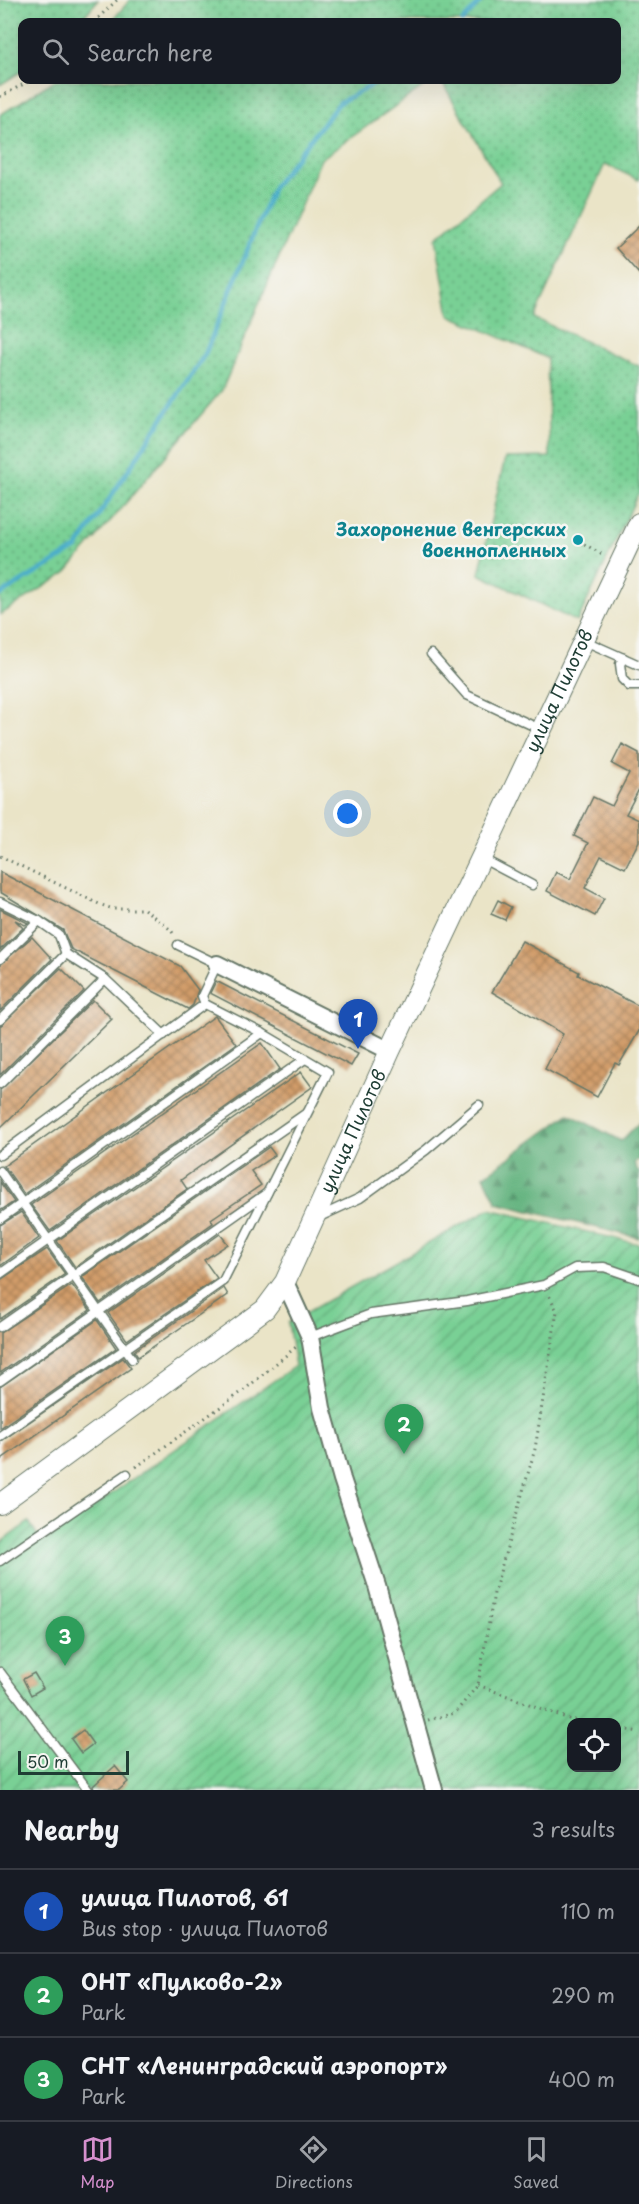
<!DOCTYPE html>
<meta charset="utf-8">
<style>
:root{--surface:#171b24;--page:#20242c;--text:#f1f3f6;--muted:#9ea1a6;--line:#363941;--accent:#d690ce}
body{margin:0;font-family:"Playpen Sans",sans-serif;background:var(--page);color:var(--text)}
.controls{position:absolute;right:18px;bottom:18px;display:grid;overflow:hidden;border-radius:12px;box-shadow:0 6px 24px #0002}
.controls button{width:54px;height:54px;display:grid;place-items:center;padding:0;border:0;border-bottom:2px solid var(--line);background:var(--surface);color:var(--text);font:30px sans-serif}
.scale{position:absolute;left:18px;bottom:15px;width:111px;box-sizing:border-box;padding-left:6px;border:3px solid #1f3d34;border-top:0;font-size:16px;line-height:21px;white-space:nowrap;color:#1f3d34;-webkit-text-stroke:4px #f6f6f2;paint-order:stroke}
.you{position:absolute;left:348px;top:814px;width:21px;height:21px;margin:-15px;border:4px solid #fff;border-radius:50%;background:#1a73e8;box-shadow:0 0 0 9px #1a73e833}
.badge{display:grid;place-items:center;width:39px;height:39px;border-radius:50%;background:var(--accent);color:#fff;font-size:20px;font-weight:700}
.pin{position:absolute;translate:-50% -50px;filter:drop-shadow(0 2px 3px #0008)}
.pin::after{content:'';position:absolute;top:32px;width:21px;height:18px;background:inherit;clip-path:polygon(0 0,100% 0,50% 100%)}
.list{margin:0;padding:0;list-style:none}
h2{display:flex;justify-content:space-between;align-items:center;height:78px;margin:0;padding:0 24px;font-size:26px}
h2 small{font-size:20px;font-weight:400;color:var(--muted)}
.list li{display:grid;grid-template-columns:39px 1fr auto;gap:18px;align-items:center;box-sizing:border-box;height:84px;padding:0 24px;border-top:2px solid var(--line)}
.list b{display:block;font-size:22px;white-space:nowrap}
.list p{margin:0;font-size:20px;white-space:nowrap;color:var(--muted)}
.list em{font-size:20px;font-style:normal;color:var(--muted)}
.icon{flex:none;width:33px;height:33px;fill:none;stroke:currentColor;stroke-width:2;stroke-linecap:round;stroke-linejoin:round}
.map{position:relative;flex:none;width:639px;height:1790px;overflow:hidden}
.search{position:absolute;background:var(--surface);box-shadow:0 6px 24px #0002;left:18px;right:18px;top:18px;height:66px;display:flex;align-items:center;gap:15px;box-sizing:border-box;padding:0 21px;border-radius:12px;color:var(--muted);font-size:22px}
.sheet{height:330px;background:var(--surface)}
nav{display:flex;justify-content:space-around;align-items:center;box-sizing:border-box;height:84px;border-top:2px solid var(--line);background:var(--surface);font-size:16px;color:var(--muted)}
nav a{display:grid;justify-items:center;gap:3px}
nav .on{color:var(--accent)}
.map>svg:first-child{display:block}
</style>
<div class="map">
<svg width="639" height="1790" viewBox="0 0 639 1790">
<defs>
<pattern id="grass-dots" width="8" height="8" patternUnits="userSpaceOnUse" patternTransform="scale(1.5)"><rect width="8" height="8" fill="#79d095"/><path d="M2 2h.1M6 6h.1" fill="none" stroke="#63aa7a" stroke-width="1.8" stroke-linecap="round"/></pattern>
<pattern id="forest-firs" width="22" height="20" patternUnits="userSpaceOnUse" patternTransform="scale(1.5)"><rect width="22" height="20" fill="#62b27e"/><path d="M5 1l3.5 6h-7zM16 11l3.5 6h-7z" fill="#509268"/></pattern>
<pattern id="garden-furrows" width="10" height="10" patternUnits="userSpaceOnUse" patternTransform="scale(1.5)"><rect width="10" height="10" fill="#79d095"/><path d="M-1 1l2-2M0 10L10 0M9 11l2-2" fill="none" stroke="#63aa7a"/></pattern>
<pattern id="building-cross-hatch" width="8" height="8" patternUnits="userSpaceOnUse" patternTransform="scale(1.5)"><rect width="8" height="8" fill="#d19c69"/><path d="M0 0l8 8M0 8l8-8" fill="none" stroke="#a98057"/></pattern>
</defs>
<rect width="100%" height="100%" fill="#f6f6f2"/>
<filter id="ink" filterUnits="userSpaceOnUse"><feTurbulence type="fractalNoise" baseFrequency=".0167" numOctaves="2"/><feDisplacementMap in="SourceGraphic" scale="12" xChannelSelector="R" yChannelSelector="G"/><feConvolveMatrix kernelMatrix="1 2 1 2 8 2 1 2 1" color-interpolation-filters="sRGB"/></filter>
<filter id="wash" filterUnits="userSpaceOnUse"><feTurbulence type="fractalNoise" baseFrequency=".008" numOctaves="4" result="noise"/><feDisplacementMap in="SourceGraphic" scale="24" xChannelSelector="R" yChannelSelector="G"/><feGaussianBlur stdDeviation="1.35" result="paint"/><feColorMatrix in="noise" values="0 0 0 0 0 0 0 0 0 0 0 0 0 0 0 0 0 1.4 0 .05"/><feComposite in="paint" operator="in"/></filter>
<g filter="url(#wash)">
<rect width="100%" height="100%" fill="#eae4c7"/>
<g fill="url(#grass-dots)" stroke="#4c8664" stroke-width="1.5">
<path d="M0 0H98L79 22H22V71L0 85Z"/>
<path d="M130 0H639V180L605 164 534 318 639 366V492L577 622 479 574 505 458 550 457 547 358 449 315 436 238 501 183 441 80H616V22H111Z"/>
<path d="M55 80H432L321 159 222 390 66 573 0 615V115Z"/>
</g>
<path fill="url(#forest-firs)" stroke="#407859" stroke-width="1.5" d="M569 1114 621 1141 639 1123V1159L634 1163 639 1173V1238L497 1203 484 1176Z"/>
<path fill="url(#garden-furrows)" stroke="#4c8664" stroke-width="1.5" fill-rule="evenodd" d="M489 1209 639 1244V1790H0V1543L29 1522 42 1542 295 1366 288 1323ZM572 1722H616V1768H572Z"/>
<g fill="none" stroke-linecap="round" stroke-linejoin="round">
<g stroke="#4badca" stroke-width="4.5">
<path d="M462 22 482 0"/>
<path d="M0 595 77 548 205 354 273 187 340 102 382 80"/>
</g>
</g>
<g id="blocks">
<g fill="url(#building-cross-hatch)">
<path d="M639 226V274L616 248Z"/>
<path d="M622 744 639 753V789L626 814 639 820V841L625 868 601 856 585 888 604 898 595 916 547 891 556 872 570 879 588 843 574 836 593 797 612 806 629 773 612 764Z"/>
<path d="M0 872 180 966 198 990 193 1005 188 1009 71 949 63 930 0 892Z"/>
<path d="M498 900 511 907 505 920 491 914Z"/>
<path d="M0 909 28 923 25 925 15 920 23 928 0 950Z"/>
<path d="M32 937 52 959 0 1011V965Z"/>
<path d="M522 941 579 972 578 975 639 1006V1031L619 1065 615 1063 597 1097 545 1069 563 1034 492 992Z"/>
<path d="M61 968 84 991 0 1075V1026Z"/>
<path d="M216 981 358 1054 351 1066 210 993Z"/>
<path d="M93 1000 112 1019 0 1128V1090Z"/>
<path d="M215 1016 236 1044 24 1194 4 1166Z"/>
<path d="M262 1043 280 1069 50 1231 31 1205Z"/>
<path d="M301 1072 312 1087 181 1180 187 1189 75 1267 57 1241Z"/>
<path d="M269 1147 275 1155 251 1171 261 1185 211 1219 213 1223 100 1303 82 1277Z"/>
<path d="M0 1182 14 1202 0 1211Z"/>
<path d="M21 1212 39 1238 0 1266V1225Z"/>
<path d="M220 1234 228 1244 204 1260 217 1278 127 1340 108 1313Z"/>
<path d="M47 1249 65 1274 0 1319V1280Z"/>
<path d="M72 1285 90 1310 0 1373V1333Z"/>
<path d="M224 1288 228 1295 138 1357 134 1351Z"/>
<path d="M97 1320 116 1348 0 1428V1387Z"/>
<path d="M123 1358 131 1368 0 1460V1442Z"/>
<path d="M34 1673 43 1688 31 1695 23 1679Z"/>
<path d="M83 1730 93 1744 81 1753 71 1739Z"/>
<path d="M115 1766 128 1782 119 1790H94L93 1786Z"/>
</g>
</g>
</g>
<g filter="url(#ink)">
<use href="#blocks" fill-opacity="0" stroke="#667767" stroke-width="1.5"/>
<g fill="none" stroke-linecap="round" stroke-linejoin="round">
<defs>
<g id="service">
<path d="M585 641 639 665"/>
<path d="M431 654 467 695 542 730"/>
<path d="M624 658 620 664 622 679 629 686H639"/>
<path d="M481 858 532 885"/>
<path d="M0 902 39 921 59 935 66 954 105 979 164 1035"/>
<path d="M178 945 217 964 202 996 205 1004"/>
<path d="M0 959 39 921"/>
<path d="M0 1020 66 954"/>
<path d="M0 1084 105 979"/>
<path d="M0 1155 205 1004 262 1033 328 1072 223 1281 0 1436"/>
<path d="M0 1171 132 1359"/>
<path d="M319 1217 360 1198 426 1150 479 1105"/>
<path d="M0 1219 262 1033"/>
<path d="M0 1274 305 1059"/>
<path d="M0 1327 305 1114"/>
<path d="M310 1337 371 1314 467 1301 544 1285 575 1268 604 1267 639 1279"/>
<path d="M0 1381 267 1193"/>
<path d="M0 1561 127 1474"/>
<path d="M0 1672 88 1790"/>
</g>
<g id="minor">
<path d="M217 964 390 1051"/>
<path d="M285 1282 310 1337 322 1408 342 1479 377 1586 434 1790"/>
</g>
<g id="tertiary">
<path id="s1" d="M0 1504 265 1309 285 1282 390 1051 639 523"/>
</g>
</defs>
<use href="#service" stroke="#667767" stroke-width="11"/>
<use href="#minor" stroke="#667767" stroke-width="20"/>
<use href="#tertiary" stroke="#667767" stroke-width="22"/>
<g stroke="#667767" stroke-width="3" stroke-dasharray="1.5 4.5" stroke-linecap="butt">
<path d="M94 22 117 0"/>
<path d="M0 97 31 80"/>
<path d="M579 541 605 556"/>
<path d="M0 856 99 904 113 909H144L171 930 174 935"/>
<path d="M136 1467 243 1391 296 1347"/>
<path d="M478 1685 569 1719 586 1722"/>
<path d="M428 1720 455 1713 478 1685 494 1593 535 1449 557 1311 549 1295"/>
<path d="M616 1728 639 1732"/>
</g>
<use href="#service" stroke="#fff" stroke-width="8"/>
<use href="#minor" stroke="#fff" stroke-width="16"/>
<use href="#tertiary" stroke="#fff" stroke-width="20"/>
</g>
</g>
<circle fill="#0f9aa8" stroke="#f6f6f2" stroke-width="2" cx="578" cy="540" r="6"/>
<g text-anchor="middle" stroke-width="5" stroke-linejoin="round" paint-order="stroke">
<g font-size="18" font-weight="bold" fill="#0d838f" stroke="#f6f6f2" text-anchor="end">
<text x="566" y="536">Захоронение венгерских<tspan x="566" dy="21">военнопленных</tspan></text>
</g>
<g font-size="18" fill="#1f3d34" stroke="#f6f6f2">
<text dy="6" stroke="none"><textPath href="#s1" startOffset="1014">улица Пилотов</textPath></text>
<text dy="6" stroke="none"><textPath href="#s1" startOffset="528">улица Пилотов</textPath></text>
</g>
</g>
</svg>
<div class="controls">
<button><svg class="icon" aria-label="locate" viewBox="0 0 24 24"><circle cx="12" cy="12" r="6"/><path d="M12 2v4M12 18v4M2 12h4M18 12h4"/></svg></button>
</div>
<div class="scale">50 m</div>
<div class="you"></div>
<div class="pin badge" style="left:358px;top:1049px;background:#1a4fb4">1</div>
<div class="pin badge" style="left:404px;top:1454px;background:#2e9e5b">2</div>
<div class="pin badge" style="left:65px;top:1666px;background:#2e9e5b">3</div>
<div class="search"><svg class="icon" aria-label="search" viewBox="0 0 24 24"><circle cx="10" cy="10" r="6"/><path d="M15 15l6 6"/></svg>Search here</div>
</div>
<section class="sheet">
<h2>Nearby<small>3 results</small></h2>
<ul class="list">
<li><span class="badge" style="background:#1a4fb4">1</span><div><b>улица Пилотов, 61</b><p>Bus stop · улица Пилотов</p></div><em>110 m</em></li>
<li><span class="badge" style="background:#2e9e5b">2</span><div><b>ОНТ «Пулково-2»</b><p>Park</p></div><em>290 m</em></li>
<li><span class="badge" style="background:#2e9e5b">3</span><div><b>СНТ «Ленинградский аэропорт»</b><p>Park</p></div><em>400 m</em></li>
</ul>
</section>
<nav>
<a class="on"><svg class="icon" aria-label="map" viewBox="0 0 24 24"><path d="M3 6l6-2 6 2 6-2v14l-6 2-6-2-6 2zM9 4v14M15 6v14"/></svg>Map</a>
<a><svg class="icon" aria-label="directions" viewBox="0 0 24 24"><path d="M12 3l9 9-9 9-9-9zM9 14v-3h6M13 9l2 2-2 2"/></svg>Directions</a>
<a><svg class="icon" aria-label="saved" viewBox="0 0 24 24"><path d="M7 4h10v16l-5-4-5 4z"/></svg>Saved</a>
</nav>
